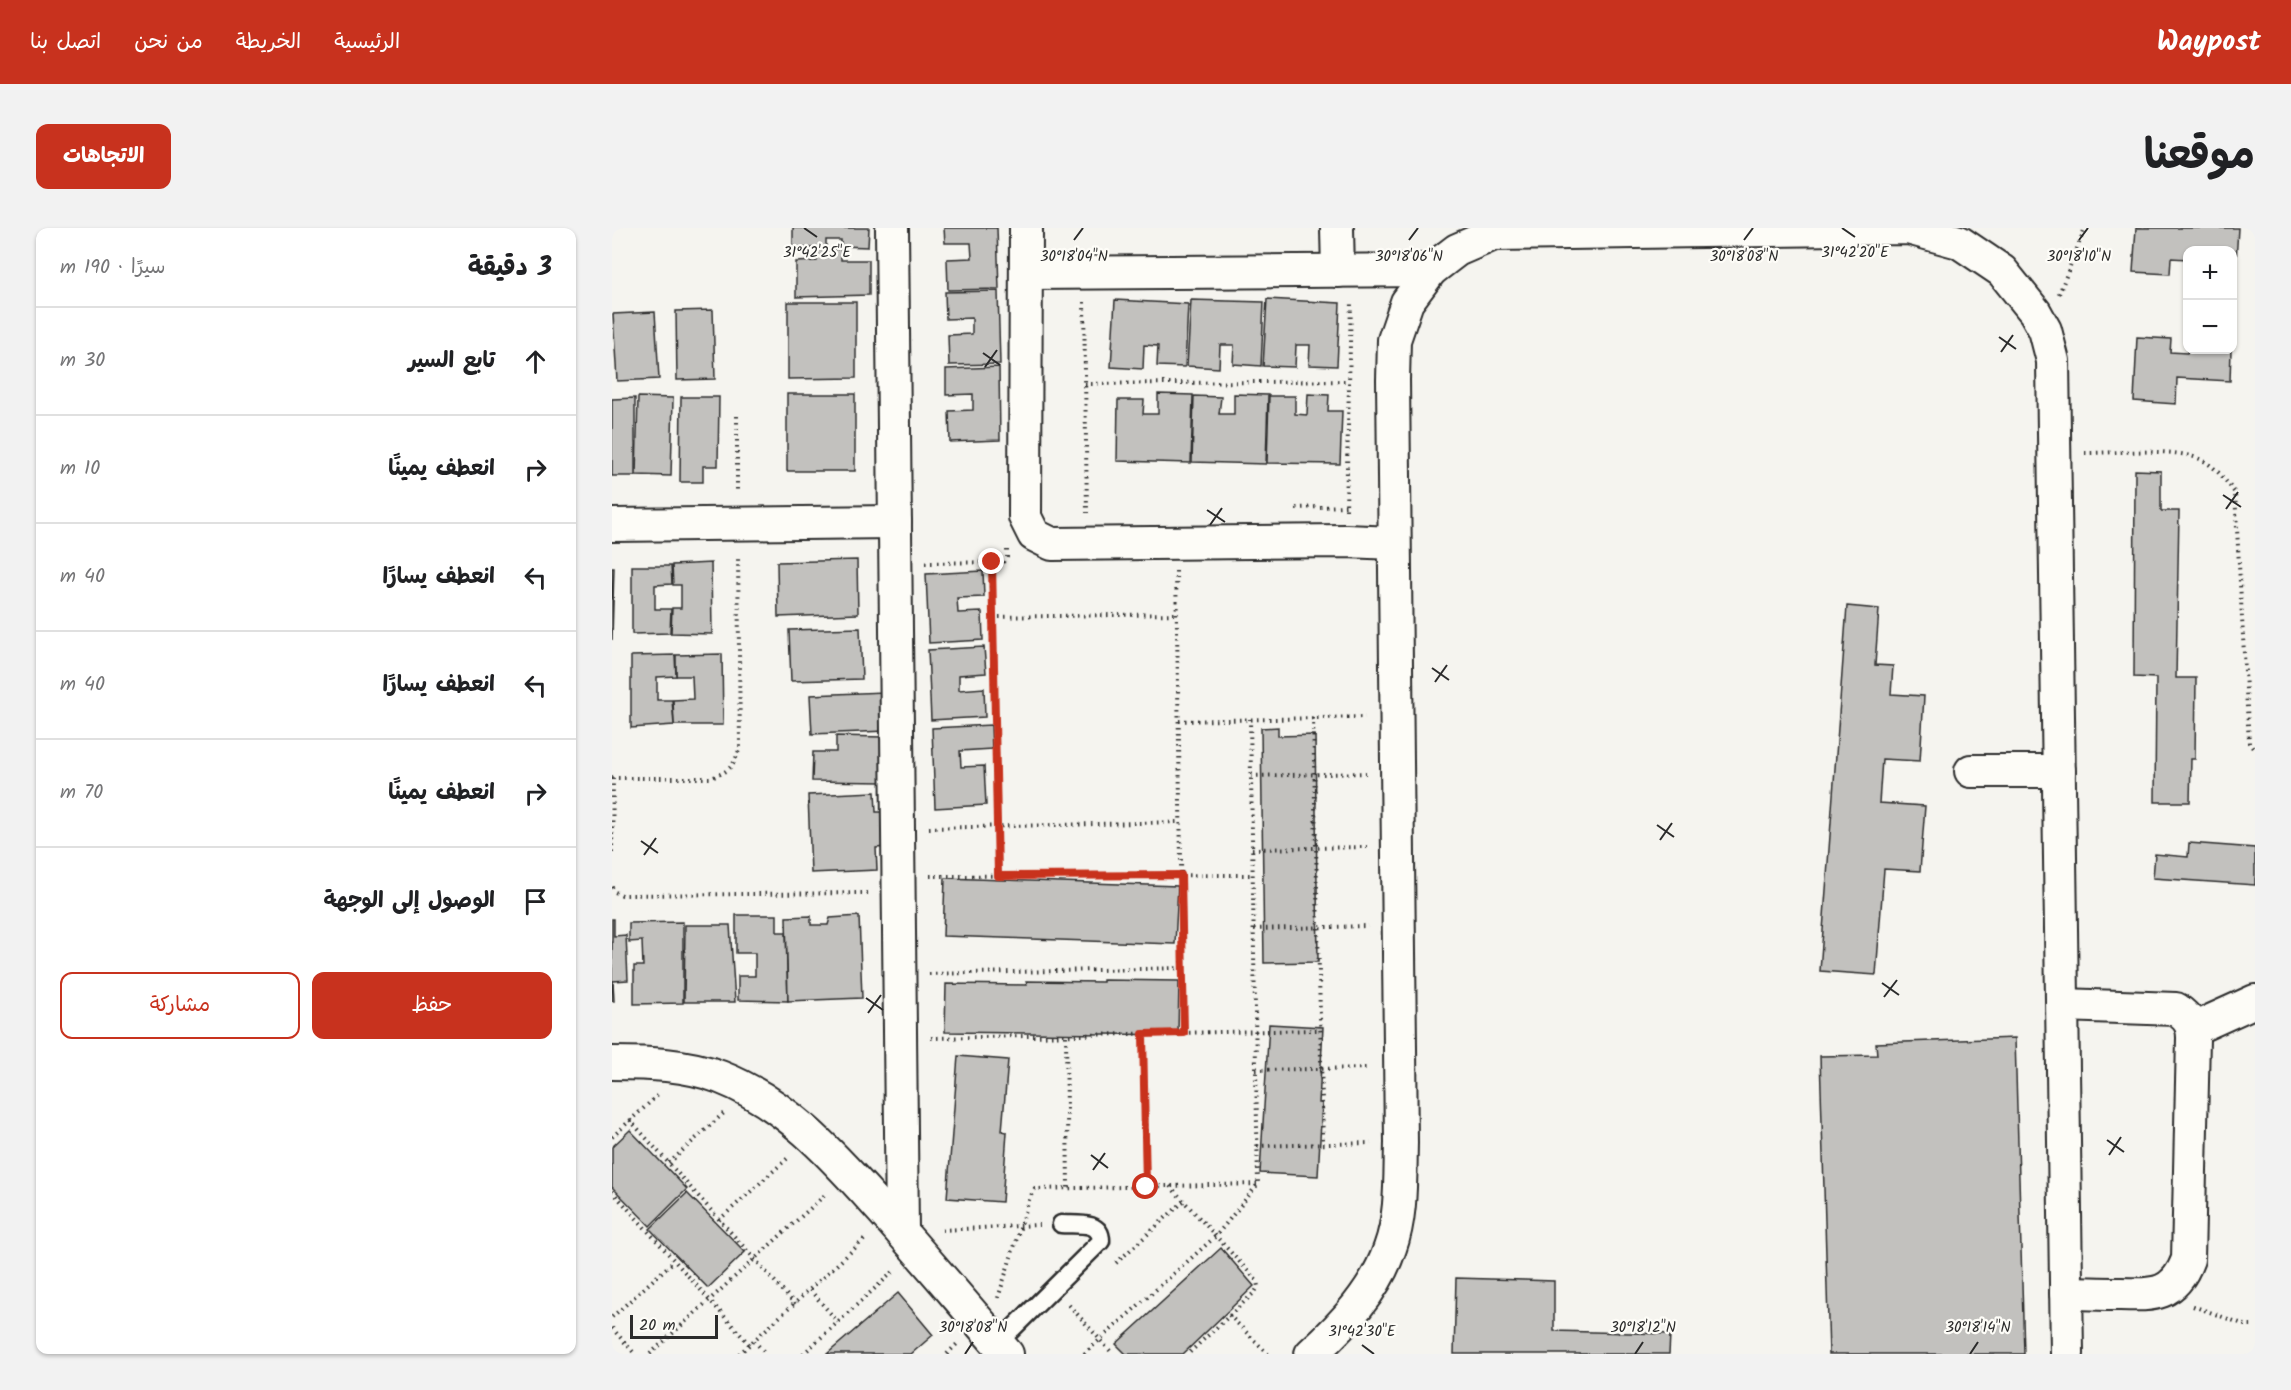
<!DOCTYPE html>
<html lang="ar">
<meta charset="utf-8">
<style>
:root{--surface:#fff;--page:#f2f2f2;--text:#202124;--muted:#757577;--line:#e0e0e0;--accent:#c8321e}
body{margin:0;font-family:Kalam,"Playpen Sans Arabic",sans-serif;background:var(--page);color:var(--text);direction:rtl}
.controls{position:absolute;right:18px;top:18px;display:grid;overflow:hidden;border-radius:12px;box-shadow:0 2px 4px #0004}
.controls button{width:54px;height:54px;display:grid;place-items:center;padding:0;border:0;border-bottom:2px solid var(--line);background:var(--surface);color:var(--text);font:30px sans-serif}
.scale{position:absolute;left:18px;bottom:15px;width:88px;box-sizing:border-box;padding-left:6px;border:3px solid #2b2b2b;border-top:0;font-size:16px;line-height:21px;white-space:nowrap;color:#2b2b2b;-webkit-text-stroke:4px #fdfcf7;paint-order:stroke}
.stop{position:absolute;width:18px;height:18px;margin:-14px;border:4px solid #c8321e;border-radius:50%;background:#fff}
.stop.end{background:#c8321e;border-color:#fff;box-shadow:0 2px 6px #0008}
.list{margin:0;padding:0;list-style:none}
h2{display:flex;justify-content:space-between;align-items:center;height:78px;margin:0;padding:0 24px;font-size:26px}
h2 small{font-size:20px;font-weight:400;color:var(--muted)}
.list li{display:grid;grid-template-columns:39px 1fr auto;gap:18px;align-items:center;box-sizing:border-box;height:108px;padding:0 24px;border-top:2px solid var(--line)}
.list b{display:block;font-size:22px;white-space:nowrap}
.list em{font-size:20px;font-style:normal;color:var(--muted)}
.actions{display:flex;gap:12px;padding:18px 24px}
.actions a{flex:1;padding:14px 0;border:2px solid var(--accent);border-radius:12px;text-align:center;font-size:21px;color:var(--accent)}
.actions .main{background:var(--accent);color:#fff}
.icon{flex:none;width:33px;height:33px;fill:none;stroke:currentColor;stroke-width:2;stroke-linecap:round;stroke-linejoin:round}
.map{position:relative;flex:none;width:1643px;height:1126px;overflow:hidden;direction:ltr;border-radius:12px}
header{display:flex;align-items:center;gap:36px;box-sizing:border-box;height:84px;padding:0 30px;background:var(--accent);color:#fff}
header strong{font-size:28px}
nav{display:flex;gap:33px;margin-inline-start:auto;font-size:21px}
.intro{display:flex;align-items:center;justify-content:space-between;box-sizing:border-box;height:144px;padding:0 36px}
h1{margin:0;font-size:42px}
.button{padding:15px 27px;border-radius:12px;background:var(--accent);color:#fff;font-size:21px;font-weight:700}
main{display:flex;gap:36px;padding:0 36px}
aside{flex:1;background:var(--surface);border-radius:12px;box-shadow:0 2px 4px #0004}
.map>svg:first-child{display:block}
</style>
<header>
<strong>Waypost</strong>
<nav><a>الرئيسية</a><a>الخريطة</a><a>من نحن</a><a>اتصل بنا</a></nav>
</header>
<div class="intro"><h1>موقعنا</h1><a class="button">الاتجاهات</a></div>
<main>
<div class="map">
<svg width="1643" height="1126" viewBox="0 0 1643 1126">
<rect width="100%" height="100%" fill="#f5f4ef"/>
<filter id="ink" filterUnits="userSpaceOnUse"><feTurbulence type="fractalNoise" baseFrequency=".0167" numOctaves="2"/><feDisplacementMap in="SourceGraphic" scale="12" xChannelSelector="R" yChannelSelector="G"/><feConvolveMatrix kernelMatrix="1 2 1 2 8 2 1 2 1" color-interpolation-filters="sRGB"/></filter>
<g filter="url(#ink)">
<g fill="#c2c1be" stroke="#2b2b2b" stroke-width="1.5">
<path d="M181 0H257L256 19 229 18V12H214V20H181Z"/>
<path d="M332 0H385L387 61 336 62 335 31 360 30 359 15H333Z"/>
<path d="M1524 0H1626L1620 101V22H1576V31L1559 30 1558 46 1521 44Z"/>
<path d="M229 21V32H257V67L184 69V34L205 33 204 22Z"/>
<path d="M386 63 388 136 337 137 336 107 360 106V90L334 91 333 64Z"/>
<path d="M655 71 728 75 725 138 697 137 698 117H684L683 139 651 138Z"/>
<path d="M503 72 576 76 573 139 545 138 546 118 532 117 531 141 499 139Z"/>
<path d="M579 72 652 74 649 138 621 136 622 117H608L607 140 575 138Z"/>
<path d="M176 74H244V150L176 151Z"/>
<path d="M101 82 103 151 65 152 64 83Z"/>
<path d="M43 84 47 151 5 153 1 86Z"/>
<path d="M1525 109 1559 111 1558 124 1575 125 1576 122H1619L1618 153 1565 150 1564 176 1522 173Z"/>
<path d="M387 139 388 212 338 214 337 183 361 182V166L334 167V141Z"/>
<rect x="175" y="166" width="68" height="77"/>
<path d="M546 166 581 167 579 235 505 233 506 172H532L531 186H546Z"/>
<path d="M622 166 656 167 654 236 580 234 582 168 609 169 607 186H622Z"/>
<path d="M696 166 717 167 716 183H730L728 236 655 235 657 168H683V186L695 187Z"/>
<path d="M26 169 61 170 59 248 24 247Z"/>
<path d="M69 169H107L106 238H91V254H68Z"/>
<path d="M23 170V248H0V171Z"/>
<path d="M1523 242 1549 243V283H1567L1564 450H1584L1583 531H1579L1578 574H1543L1544 450 1522 449Z"/>
<path d="M245 332 246 386 166 389 165 334Z"/>
<path d="M99 335 100 406 59 405 60 380H69V357H61L60 337Z"/>
<path d="M20 338H59L60 356 43 357V381H59L58 405 20 406Z"/>
<path d="M0 340H2L0 412Z"/>
<path d="M371 343 372 369 345 370 346 385 370 384 371 412 317 415 314 346Z"/>
<path d="M1235 378 1267 381 1263 437 1281 438 1279 466 1312 468 1308 533 1270 531 1267 575 1313 578 1308 643 1272 641 1264 747 1208 743Z"/>
<path d="M248 400 250 451 179 453 177 402Z"/>
<path d="M372 419 374 445 347 447V462L372 460 373 489 319 492 316 422Z"/>
<path d="M110 426 111 497H62L61 472 81 471 80 448H64V427Z"/>
<path d="M63 427 64 448 45 449V472H60L62 497 19 500V428Z"/>
<path d="M273 464 274 503 200 506 198 467Z"/>
<path d="M379 497 380 521 348 523 349 539 372 538 374 577 323 580 320 500Z"/>
<path d="M666 499V508L703 507 706 734 652 735 649 500Z"/>
<path d="M224 508 271 509V554L200 553 201 524H224Z"/>
<path d="M263 564 264 584H274L275 619 264 620 265 642 199 645 196 567Z"/>
<path d="M1577 615 1643 620V657L1541 650 1543 626 1576 629Z"/>
<path d="M333 650 566 658 563 716 331 708Z"/>
<path d="M124 687H165V704H174L176 773 126 772V748H143V725H124Z"/>
<path d="M199 688V697H216L218 690 247 688 250 770 176 773 174 689Z"/>
<path d="M0 691H2V708L14 707 16 752 1 753 2 773H0Z"/>
<path d="M71 694V775L22 776V738H31L30 713 17 714V695Z"/>
<path d="M73 697H118L123 774H72Z"/>
<path d="M491 752 567 753 566 807 333 804 334 756 415 757 414 753 491 754Z"/>
<path d="M657 796 711 799 707 875H710L706 948 648 945Z"/>
<path d="M1403 810 1412 1126H1217L1208 828 1265 827 1264 815Z"/>
<path d="M346 828 396 832 390 903 395 904 390 974 335 970Z"/>
<path d="M18 902 75 961 38 998 0 959V919Z"/>
<path d="M75 965 133 1024 96 1060 38 1001Z"/>
<path d="M609 1020 642 1058 571 1126H514L504 1116Z"/>
<path d="M844 1050 942 1053V1103L1058 1106 1057 1126H842Z"/>
<path d="M286 1065 321 1107 299 1126H215Z"/>
</g>
<g fill="none" stroke-linecap="round" stroke-linejoin="round">
<defs>
<path id="service" d="M382 1119 489 1013C489 992 464 997 449 996"/>
<g id="minor">
<path d="M280 0 290 1004"/>
<path d="M414 0 413 289 422 307 440 316 734 313 782 315"/>
<path d="M725 0 726 43"/>
<path d="M415 45 819 42"/>
<path d="M0 297 283 294"/>
<path d="M1359 543H1447"/>
<path d="M1451 777 1564 781C1575 789 1581 795 1581 810L1576 1031C1562 1069 1541 1067 1505 1066 1488 1066 1471 1065 1454 1065"/>
<path d="M1581 801 1643 773"/>
<path d="M0 835C36 835 74 836 108 849 175 875 222 929 269 981 312 1029 353 1078 395 1126"/>
<path d="M699 1126C731 1097 764 1062 778 1020 790 987 788 949 789 915L781 152 782 112 795 74 819 42 845 22 882 6 1296 0 1347 14 1390 43 1423 84 1433 102 1441 133 1455 1126"/>
</g>
</defs>
<use href="#service" stroke="#2b2b2b" stroke-width="21"/>
<use href="#minor" stroke="#2b2b2b" stroke-width="36"/>
<g stroke="#2b2b2b" stroke-width="4" stroke-dasharray="1.5 4.5" stroke-linecap="butt">
<path d="M1447 66 1473 0"/>
<path d="M472 74 475 285"/>
<path d="M473 156 737 153"/>
<path d="M125 188V265"/>
<path d="M1473 225C1504 225 1563 219 1590 232 1604 239 1613 252 1623 265L1637 515 1643 523"/>
<path d="M684 280 734 278"/>
<path d="M734 282 739 74"/>
<path d="M379 334 386 648"/>
<path d="M313 335 391 334 395 329V322"/>
<path d="M564 343 572 805"/>
<path d="M381 389 565 386"/>
<path d="M701 490 711 916"/>
<path d="M567 493 753 489"/>
<path d="M639 548 754 545"/>
<path d="M0 550H99C118 543 122 538 128 519L126 327"/>
<path d="M317 600 568 594"/>
<path d="M640 621 755 619"/>
<path d="M0 624 1 550"/>
<path d="M318 648 641 647"/>
<path d="M0 659 3 664 10 667 257 665"/>
<path d="M642 701 756 698"/>
<path d="M317 746 571 740"/>
<path d="M531 806 534 959"/>
<path d="M454 808 456 960"/>
<path d="M319 810 708 802"/>
<path d="M644 842 757 840"/>
<path d="M18 892 183 1076"/>
<path d="M0 909 46 867"/>
<path d="M645 918 759 915"/>
<path d="M57 935 112 885"/>
<path d="M558 958 645 1053 646 1059 643 1064 576 1126"/>
<path d="M0 963 137 1116"/>
<path d="M107 992 177 929"/>
<path d="M330 1002 427 997"/>
<path d="M504 1035 572 973"/>
<path d="M198 1062 226 1094"/>
<path d="M386 1070 418 969 423 961 645 956"/>
<path d="M457 1077 501 1126"/>
<path d="M1581 1078 1633 1097H1643"/>
<path d="M617 1087 656 1126"/>
<path d="M0 1089 62 1033"/>
<path d="M0 1100 23 1126"/>
<path d="M142 1113 154 1126"/>
<path d="M38 1126 214 966"/>
<path d="M127 1126 254 1010"/>
<path d="M191 1126 282 1043"/>
<path d="M335 1126 346 1115"/>
<path d="M472 1126 604 1008 646 956 638 491"/>
</g>
<use href="#service" stroke="#fdfcf7" stroke-width="16"/>
<use href="#minor" stroke="#fdfcf7" stroke-width="32"/>
</g>
</g>
<g fill="none" stroke-linecap="round" stroke-linejoin="round" filter="url(#ink)">
<path stroke="#c8321e" stroke-width="8" d="M380 334 386 648 569 647 572 805 531 806 534 959"/>
</g>
<path fill="none" stroke="#2b2b2b" stroke-width="2" d="M192 0 205 9M1230 0 1243 9M462 12 471 0M797 12 806 0M1132 12 1141 0M1467 12 1476 0M1387 109 1404 121M1389 124 1401 107M371 125 388 137M373 139 385 122M1611 267 1629 279M1614 281 1626 264M595 282 613 294M598 297 610 280M820 440 837 452M823 454 835 437M1045 597 1062 609M1048 612 1060 595M29 613 46 625M32 627 44 610M1270 755 1287 767M1272 769 1285 752M254 770 271 782M256 785 269 767M1495 912 1512 924M479 927 496 940M1497 927 1509 909M481 942 493 925M750 1117 762 1126M353 1126 361 1114M1023 1126 1031 1114M1358 1126 1366 1114"/>
<g font-size="15" text-anchor="middle" fill="#2b2b2b" stroke="#fdfcf7" stroke-width="4.5" stroke-linejoin="round" paint-order="stroke">
<text x="205" y="29">31°42'25"E</text>
<text x="1243" y="29">31°42'20"E</text>
<text x="462" y="33">30°18'04"N</text>
<text x="797" y="33">30°18'06"N</text>
<text x="1132" y="33">30°18'08"N</text>
<text x="1467" y="33">30°18'10"N</text>
<text x="361" y="1104">30°18'08"N</text>
<text x="1031" y="1104">30°18'12"N</text>
<text x="1366" y="1104">30°18'14"N</text>
<text x="750" y="1108">31°42'30"E</text>
</g>
</svg>
<div class="controls">
<button>+</button>
<button>−</button>
</div>
<div class="scale">20 m</div>
<div class="stop" style="left:534px;top:959px"></div>
<div class="stop end" style="left:380px;top:334px"></div>
</div>
<aside>
<h2>3 دقيقة<small>سيرًا · 190 m</small></h2>
<ul class="list">
<li><svg class="icon" aria-label="ahead" viewBox="0 0 24 24"><path d="M12 20V5M6 11l6-6 6 6"/></svg><div><b>تابع السير</b></div><em>30 m</em></li>
<li><svg class="icon" aria-label="right" viewBox="0 0 24 24"><path d="M7 20v-9h11M14 6l5 5-5 5"/></svg><div><b>انعطف يمينًا</b></div><em>10 m</em></li>
<li><svg class="icon" aria-label="left" viewBox="0 0 24 24"><path d="M17 20v-9H6M10 6l-5 5 5 5"/></svg><div><b>انعطف يسارًا</b></div><em>40 m</em></li>
<li><svg class="icon" aria-label="left" viewBox="0 0 24 24"><path d="M17 20v-9H6M10 6l-5 5 5 5"/></svg><div><b>انعطف يسارًا</b></div><em>40 m</em></li>
<li><svg class="icon" aria-label="right" viewBox="0 0 24 24"><path d="M7 20v-9h11M14 6l5 5-5 5"/></svg><div><b>انعطف يمينًا</b></div><em>70 m</em></li>
<li><svg class="icon" aria-label="arrive" viewBox="0 0 24 24"><path d="M6 21V4h12l-3 4 3 4H6"/></svg><div><b>الوصول إلى الوجهة</b></div></li>
</ul>
<div class="actions"><a class="main">حفظ</a><a>مشاركة</a></div>
</aside>
</main>
